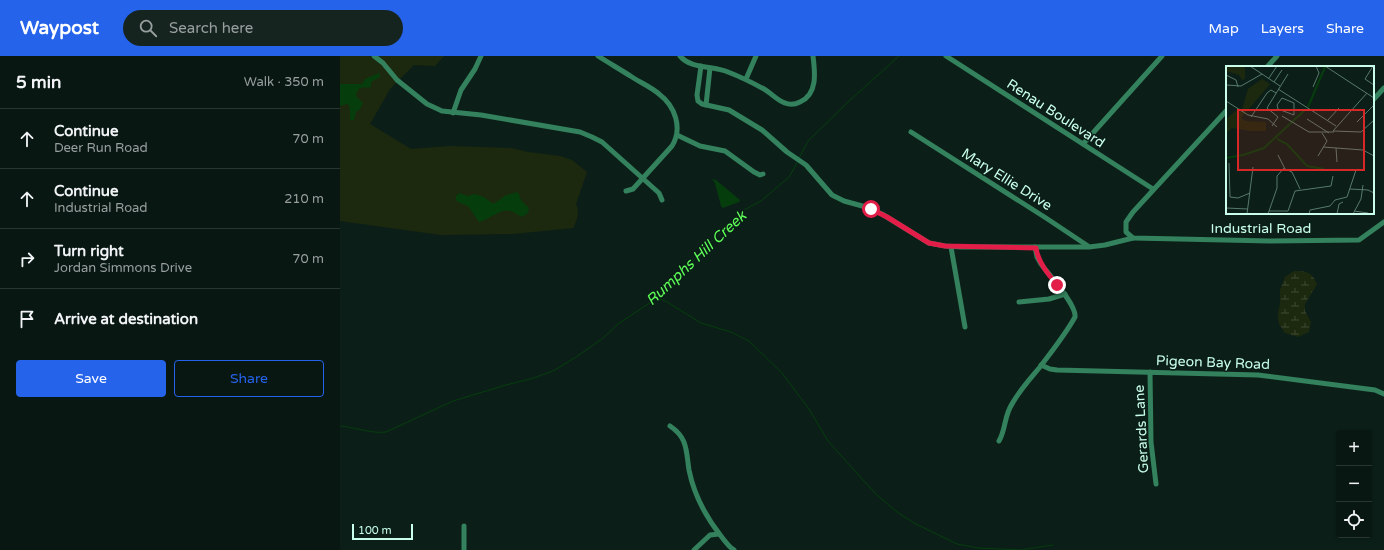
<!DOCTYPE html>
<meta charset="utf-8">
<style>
:root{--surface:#081712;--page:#162420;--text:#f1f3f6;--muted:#989f9f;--line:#293632;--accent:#2563eb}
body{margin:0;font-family:"Varela Round",sans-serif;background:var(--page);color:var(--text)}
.controls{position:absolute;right:12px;bottom:12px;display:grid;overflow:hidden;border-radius:4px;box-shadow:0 1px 3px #0004}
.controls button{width:36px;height:36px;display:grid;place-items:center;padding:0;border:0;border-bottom:1px solid var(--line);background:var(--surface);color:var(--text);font:20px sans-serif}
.scale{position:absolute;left:12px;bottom:10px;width:61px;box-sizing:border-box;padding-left:4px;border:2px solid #c9ffea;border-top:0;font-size:11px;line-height:14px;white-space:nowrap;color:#c9ffea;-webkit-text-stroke:3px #0b1f18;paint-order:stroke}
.stop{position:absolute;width:12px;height:12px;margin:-9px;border:3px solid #e11d48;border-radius:50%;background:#fff}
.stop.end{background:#e11d48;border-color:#fff;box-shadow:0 1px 4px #0008}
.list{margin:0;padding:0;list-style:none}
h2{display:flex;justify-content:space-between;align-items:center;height:52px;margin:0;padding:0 16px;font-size:17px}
h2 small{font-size:13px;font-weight:400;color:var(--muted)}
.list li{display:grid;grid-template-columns:26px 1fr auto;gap:12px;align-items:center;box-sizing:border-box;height:60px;padding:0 16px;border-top:1px solid var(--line)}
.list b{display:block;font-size:15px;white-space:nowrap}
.list p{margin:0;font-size:13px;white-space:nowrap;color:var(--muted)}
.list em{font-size:13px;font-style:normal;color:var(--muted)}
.actions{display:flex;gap:8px;padding:12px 16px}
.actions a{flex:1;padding:9px 0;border:1px solid var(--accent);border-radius:4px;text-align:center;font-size:14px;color:var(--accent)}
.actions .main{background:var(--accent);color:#fff}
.icon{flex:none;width:22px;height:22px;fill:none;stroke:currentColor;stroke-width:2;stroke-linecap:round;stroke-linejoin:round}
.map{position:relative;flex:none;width:1044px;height:494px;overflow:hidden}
header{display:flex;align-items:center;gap:24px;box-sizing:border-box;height:56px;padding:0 20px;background:var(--accent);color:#fff}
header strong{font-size:19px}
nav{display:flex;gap:22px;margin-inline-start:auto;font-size:14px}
.search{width:280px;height:36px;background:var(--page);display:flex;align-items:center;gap:10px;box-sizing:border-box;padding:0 14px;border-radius:22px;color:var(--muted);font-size:15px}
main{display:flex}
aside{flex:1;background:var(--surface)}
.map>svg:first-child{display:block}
</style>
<header>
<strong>Waypost</strong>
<div class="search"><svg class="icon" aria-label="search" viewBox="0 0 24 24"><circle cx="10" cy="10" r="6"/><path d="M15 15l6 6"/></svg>Search here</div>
<nav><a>Map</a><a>Layers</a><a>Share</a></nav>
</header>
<main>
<aside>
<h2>5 min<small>Walk · 350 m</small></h2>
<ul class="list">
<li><svg class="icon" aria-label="ahead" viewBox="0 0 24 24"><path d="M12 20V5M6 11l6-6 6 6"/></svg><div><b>Continue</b><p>Deer Run Road</p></div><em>70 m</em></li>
<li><svg class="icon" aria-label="ahead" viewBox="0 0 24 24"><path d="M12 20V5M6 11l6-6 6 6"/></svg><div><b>Continue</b><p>Industrial Road</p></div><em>210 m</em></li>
<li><svg class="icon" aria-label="right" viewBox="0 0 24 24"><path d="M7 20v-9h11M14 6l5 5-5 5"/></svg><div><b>Turn right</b><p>Jordan Simmons Drive</p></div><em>70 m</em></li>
<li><svg class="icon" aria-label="arrive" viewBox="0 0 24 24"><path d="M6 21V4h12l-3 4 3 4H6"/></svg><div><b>Arrive at destination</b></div></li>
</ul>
<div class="actions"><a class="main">Save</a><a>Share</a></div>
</aside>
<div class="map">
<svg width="1044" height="494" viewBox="0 0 1044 494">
<defs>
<pattern id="wetland-marsh" width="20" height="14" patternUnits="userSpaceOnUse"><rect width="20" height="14" fill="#1d290e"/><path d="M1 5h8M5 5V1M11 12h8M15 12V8" fill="none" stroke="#3c4931"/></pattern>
</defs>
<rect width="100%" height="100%" fill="#0b1f18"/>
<path fill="#1d290e" d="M0 0H29L34 3 36 0H104L95 10 74 9 50 33 30 68 71 93 110 90 171 92 188 96 220 100 232 104 247 116 236 148C240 157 237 164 233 172L173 178 101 179 0 165Z"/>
<path fill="url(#wetland-marsh)" d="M954 215C966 215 972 216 977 228L965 248V255L971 266 969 276 958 281 945 277 939 268 938 257 940 248V234L945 221Z"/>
<g fill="#063d0d">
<path d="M39 17 40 18V21L31 26V31C22 33 19 28 16 40L23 47 20 53 16 56 14 64H10V54L9 49 7 48 0 50V28H22L25 23Z"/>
<path d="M372 123 376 124 400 144 399 146 383 152 381 150 375 127Z"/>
<path d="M177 136 179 138 181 144 189 152 188 157 182 161C178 159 174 156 170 155 161 152 149 164 139 166L128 150 118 146 116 144V140L120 137 127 140 135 138 144 141 152 147H155L166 139Z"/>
</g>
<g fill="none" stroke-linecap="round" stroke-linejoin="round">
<g stroke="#063d0d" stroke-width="1">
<path d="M459 102 468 85 508 46 559 0"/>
<path d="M318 242 327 246 361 267 391 276 409 285 442 317 469 353 488 385 523 424 537 439 557 456 574 467 617 488 638 492 680 494 713 489"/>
<path d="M0 370C14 371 32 378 46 376L113 345 166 329 194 322 215 314 236 301 262 283 278 268 317 242 345 215 360 196 382 176 394 163 404 154 421 145 449 121 457 107"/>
</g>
<g stroke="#33815d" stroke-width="5">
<path d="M34 0 43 7 57 24 87 48 102 55 141 59 240 76 252 81 262 86 319 137 322 144"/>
<path d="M258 0C269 7 281 14 292 21 301 27 311 31 319 38 335 50 343 72 332 90L293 133 286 135"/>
<path d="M340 0C352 14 373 9 388 16 401 21 413 27 424 33 431 37 438 45 445 47 450 49 454 49 460 46 478 38 475 16 473 0"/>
<path d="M606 0 813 133"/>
<path d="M361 10 357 39 358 45 362 48 389 54 422 74 447 96 466 109 492 139 504 145 526 151 542 158 589 187 605 190 621 191H749L765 189 793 182"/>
<path d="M927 11 937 0"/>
<path d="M406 23 416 0"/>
<path d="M1033 44 1044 32"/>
<path d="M366 49 370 12"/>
<path d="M887 54 793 156 786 166V176L793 182 930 185 1019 184 1044 166"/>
<path d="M113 57 121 34 135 13 141 0"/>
<path d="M571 76 706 162 748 190"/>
<path d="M337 79 360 90 385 95 414 116 420 119 423 118"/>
<path d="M743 88 822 0"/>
<path d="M611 191 625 271"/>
<path d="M679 246 709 243 725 238"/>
<path d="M701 309 710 313 717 314 918 319 1035 334 1044 338"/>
<path d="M810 316 811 386 816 428"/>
<path d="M330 370C348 382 346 395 349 414 354 439 366 461 381 480 385 485 389 491 394 494"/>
<path d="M659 385C666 373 664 360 672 348 679 335 690 323 700 311 712 295 725 279 735 261 737 249 709 219 701 208L697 201 695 191"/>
<path d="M124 470V494"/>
<path d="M354 494 370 479 379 478"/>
</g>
</g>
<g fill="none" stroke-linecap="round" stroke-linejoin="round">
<path stroke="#e11d48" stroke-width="5" d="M531 153 547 161 589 187 605 190 696 192C698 206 708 218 717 229"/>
</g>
<g text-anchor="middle" stroke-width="3" stroke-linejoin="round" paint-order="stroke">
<g font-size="14" fill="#c9ffea" stroke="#0b1f18">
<text transform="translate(716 57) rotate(33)" y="5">Renau Boulevard</text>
<text transform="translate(667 123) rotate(32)" y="5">Mary Ellie Drive</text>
<text x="921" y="177">Industrial Road</text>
<text transform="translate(873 306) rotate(2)" y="5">Pigeon Bay Road</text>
<text transform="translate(801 373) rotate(-93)" y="5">Gerards Lane</text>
</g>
<g font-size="15" font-style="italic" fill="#5eff57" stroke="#0b1f18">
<text transform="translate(356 202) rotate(-43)" y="5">Rumphs Hill Creek</text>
</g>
</g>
<g transform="translate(886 10)">
<rect width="148" height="148" fill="#0b1f18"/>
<path d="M0 0H16L19 2V13L16 14 13 9 0 5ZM36 13 44 18 15 52 20 55 40 56V65H24L6 62 0 67V53L13 42 16 44 22 23Z" fill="#1d290e"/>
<path fill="none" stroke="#063d0d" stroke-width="2" d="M82 41 99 1M51 73 61 78 81 100 98 103M0 92 17 89 38 82 80 43"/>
<path fill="none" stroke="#57796c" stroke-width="1" d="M24 0 54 20M99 0 148 32M147 0 139 13 148 19M0 9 10 14 12 21M43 12 51 0M48 16 56 4M0 19 15 20 36 8M87 21 93 7 90 0M52 23 110 60M141 27 107 65 135 66 148 54M56 32 68 37V49L52 43 51 39ZM0 35 22 49 42 53 51 61M56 50 83 66H108M25 51 41 27 45 24 50 27M81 53 103 67M102 54 113 42M131 56 148 39M46 60 52 51 41 42 62 8M97 81 137 84 148 90M110 82 111 96M52 89 59 103 66 106 74 123M92 90 101 75 96 67M3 97 4 131 12 132 24 127M124 123 142 124 148 127M0 142 22 143M43 145H62L69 125 105 120 107 110M128 145 142 147M21 148 27 101M42 148 51 122V110L58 102M83 148 84 144 104 140 109 134 121 131 130 104M111 148 113 138 117 136M127 148 135 133 137 119"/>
<path fill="#d62828" fill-opacity="0.15" stroke="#d62828" stroke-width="2" d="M12 44H138V104H12Z"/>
<rect width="148" height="148" fill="none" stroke="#c9ffea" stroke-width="2"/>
</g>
</svg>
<div class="controls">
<button>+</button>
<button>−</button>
<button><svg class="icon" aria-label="locate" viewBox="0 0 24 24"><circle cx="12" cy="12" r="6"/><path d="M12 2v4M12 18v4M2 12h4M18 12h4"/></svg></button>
</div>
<div class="scale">100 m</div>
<div class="stop" style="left:531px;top:153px"></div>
<div class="stop end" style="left:717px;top:229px"></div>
</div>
</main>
